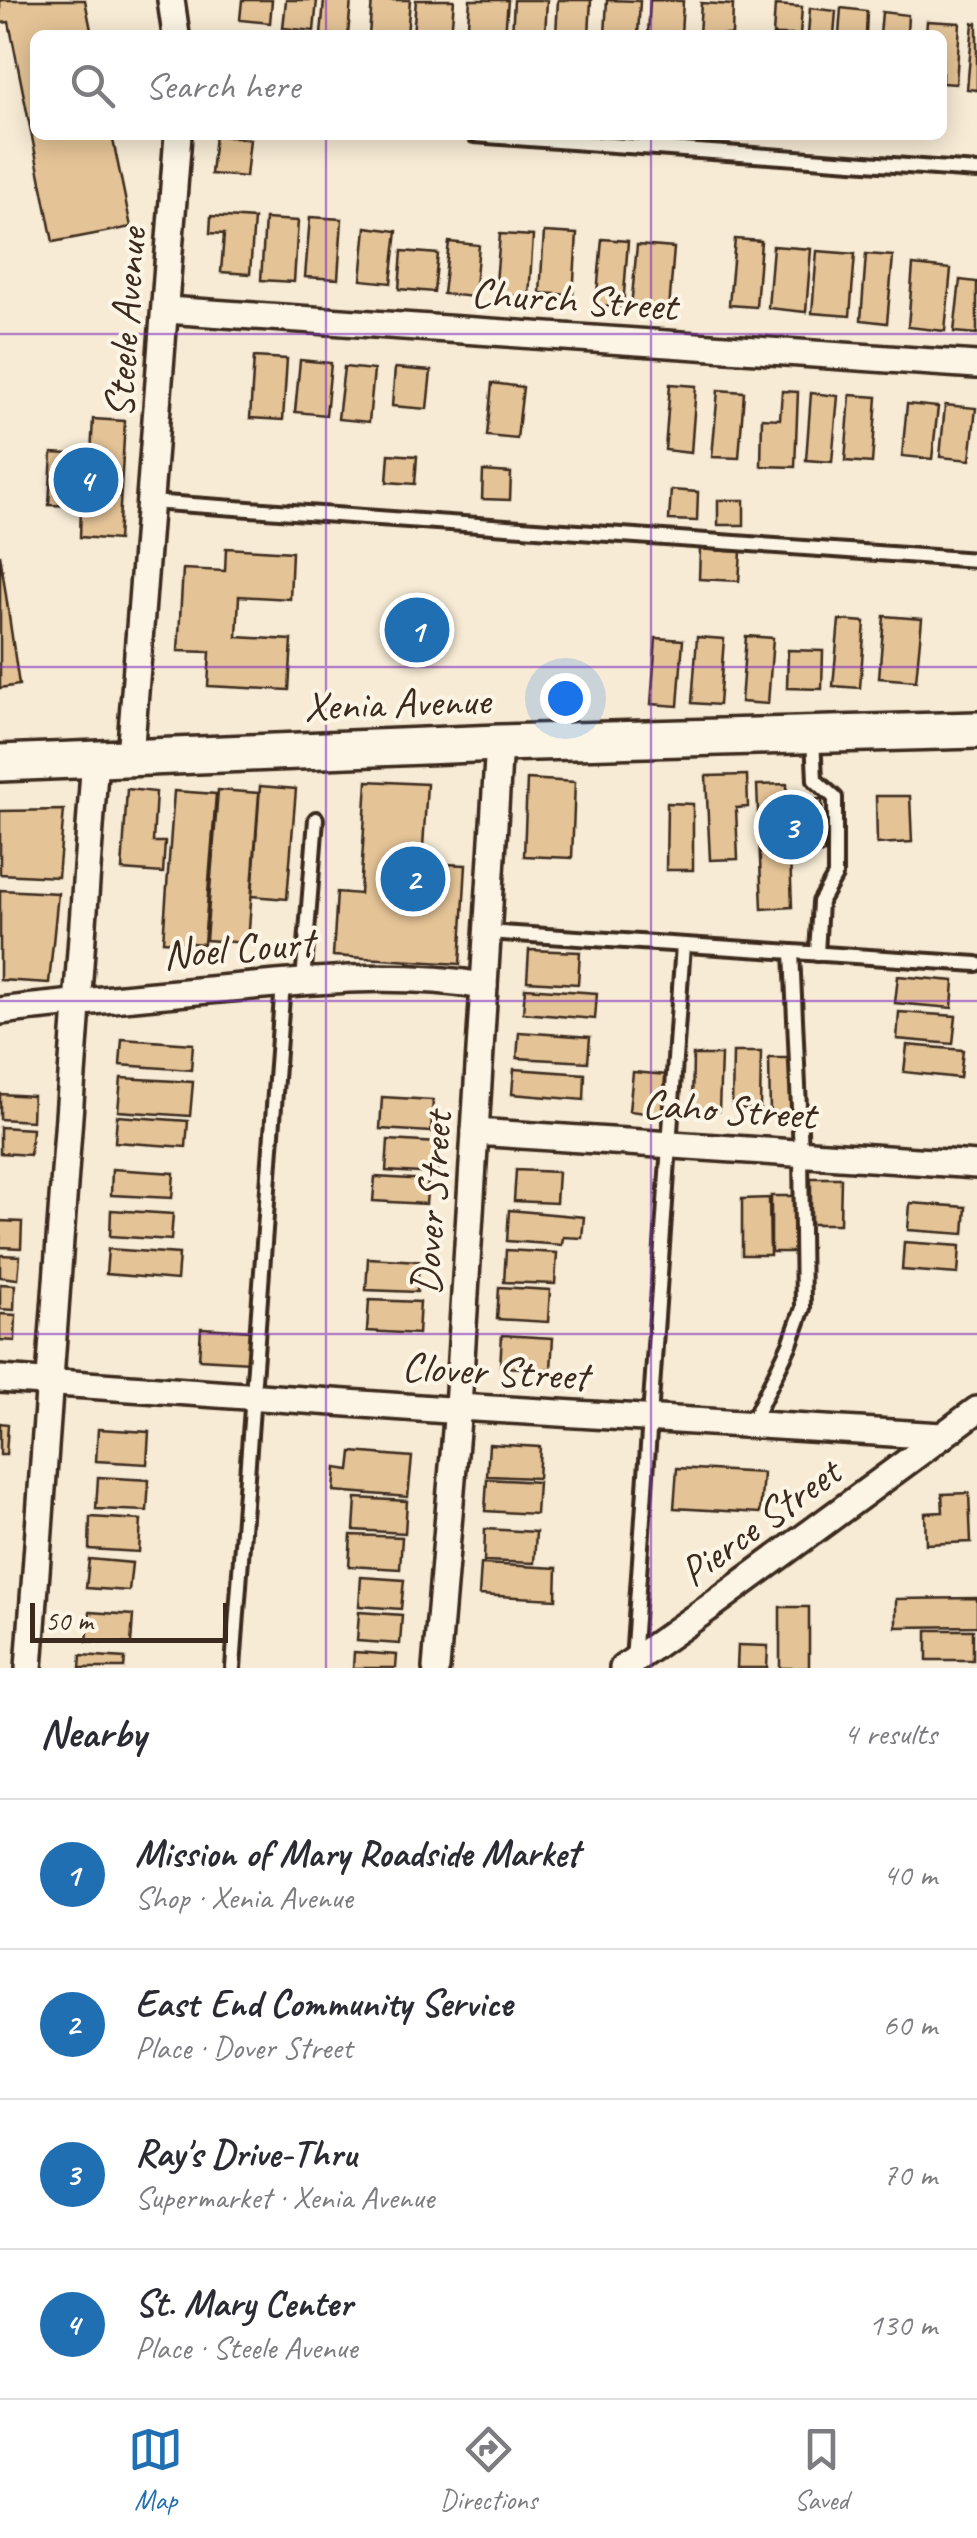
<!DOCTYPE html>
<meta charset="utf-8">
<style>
:root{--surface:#fff;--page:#f2f2f3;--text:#2b2b33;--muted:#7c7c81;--line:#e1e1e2;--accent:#1f6fb2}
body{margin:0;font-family:Caveat,sans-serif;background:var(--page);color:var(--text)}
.scale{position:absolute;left:30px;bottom:25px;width:198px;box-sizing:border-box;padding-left:10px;border:5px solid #3b2a1e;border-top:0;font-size:28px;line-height:35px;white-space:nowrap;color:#3b2a1e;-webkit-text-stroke:8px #fcf5e5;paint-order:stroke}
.you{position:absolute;left:565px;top:698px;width:35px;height:35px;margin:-25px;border:8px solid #fff;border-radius:50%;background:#1a73e8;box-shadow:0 0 0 15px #1a73e833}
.badge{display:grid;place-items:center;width:65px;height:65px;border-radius:50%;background:var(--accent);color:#fff;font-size:32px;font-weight:700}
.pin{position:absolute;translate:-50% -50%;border:5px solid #fff;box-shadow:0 2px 10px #0006}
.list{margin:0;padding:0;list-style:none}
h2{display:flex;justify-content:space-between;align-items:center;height:130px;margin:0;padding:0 40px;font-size:42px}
h2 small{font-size:32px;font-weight:400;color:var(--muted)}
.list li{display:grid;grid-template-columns:65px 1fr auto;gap:30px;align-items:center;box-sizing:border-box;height:150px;padding:0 40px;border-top:2px solid var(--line)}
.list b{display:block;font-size:38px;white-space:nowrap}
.list p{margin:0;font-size:32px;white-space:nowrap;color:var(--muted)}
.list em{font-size:32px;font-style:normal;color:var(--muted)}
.icon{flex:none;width:55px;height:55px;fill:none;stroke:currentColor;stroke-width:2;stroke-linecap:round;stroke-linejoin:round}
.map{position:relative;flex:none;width:977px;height:1668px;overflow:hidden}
.search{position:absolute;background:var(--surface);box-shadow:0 5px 25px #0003;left:30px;right:30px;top:30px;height:110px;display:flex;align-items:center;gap:25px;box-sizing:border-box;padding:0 35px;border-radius:15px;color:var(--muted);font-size:38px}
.sheet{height:730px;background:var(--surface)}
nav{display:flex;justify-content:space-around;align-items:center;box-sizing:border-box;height:140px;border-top:2px solid var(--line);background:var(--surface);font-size:28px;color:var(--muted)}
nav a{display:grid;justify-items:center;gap:5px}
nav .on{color:var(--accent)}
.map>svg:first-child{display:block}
</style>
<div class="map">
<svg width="977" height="1668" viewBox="0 0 977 1668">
<rect width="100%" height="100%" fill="#f7ebd5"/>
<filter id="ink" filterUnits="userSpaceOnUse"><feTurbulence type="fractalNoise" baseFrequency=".01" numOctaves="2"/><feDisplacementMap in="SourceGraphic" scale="20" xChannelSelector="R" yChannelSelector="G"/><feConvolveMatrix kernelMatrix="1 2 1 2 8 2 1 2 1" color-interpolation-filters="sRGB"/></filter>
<g filter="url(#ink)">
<g fill="#e4c396" stroke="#3b2a1e" stroke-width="2.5">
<path d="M0 0H85L92 35H35V135H112L131 227 53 242 9 22 0 23Z"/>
<path d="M242 0H272L270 23 240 20Z"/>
<path d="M286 0H317L314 31 283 28Z"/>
<path d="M324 0H351L348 35H321Z"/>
<path d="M372 0H410L407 35H369Z"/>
<path d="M416 0H454L451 35H413Z"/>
<path d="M470 0H508L505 35H467Z"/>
<path d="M514 0H547L545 35H512Z"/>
<path d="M558 0H591L589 35H556Z"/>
<path d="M607 0 640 1 638 35H605Z"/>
<path d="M650 0 683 1 681 35H648Z"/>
<path d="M701 3 733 5 732 35H699Z"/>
<path d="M775 5 802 7 800 35H773Z"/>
<path d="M810 8 836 11 834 35H808Z"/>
<path d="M841 8 867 11 866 35H839Z"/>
<path d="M882 12 908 15 907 35H880Z"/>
<path d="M927 21 960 23 956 84 942 83V35H926Z"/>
<path d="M973 23H977V90L967 89Z"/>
<path d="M215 135 250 139 246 177 211 174Z"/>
<path d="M211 216 254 219 250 274 221 272 224 234 210 233Z"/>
<path d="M310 217 342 219 338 279 305 277Z"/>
<path d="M265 219 298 221 294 282 261 280Z"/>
<path d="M366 227 397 231 391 283 361 280Z"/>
<path d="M544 232 577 234 573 295 540 293Z"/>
<path d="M500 234 533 236 529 297 495 295Z"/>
<path d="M602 239 628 241 623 307 596 305Z"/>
<path d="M735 239 761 241 756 307 729 305Z"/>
<path d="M449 242 479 245 474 297 443 294Z"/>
<path d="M637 245 674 248 669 310 631 307Z"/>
<path d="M773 246 811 249 806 312 768 308Z"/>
<path d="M402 251 438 254 434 292 399 289Z"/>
<path d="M817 251 855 254 850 316 812 313Z"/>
<path d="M866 254 893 256 887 323 861 320Z"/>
<path d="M913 265 951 269 945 331 908 327Z"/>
<path d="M960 280 977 282V334L954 332Z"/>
<path d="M254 357 287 359 283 420 250 418Z"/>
<path d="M300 360 331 363 326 415 295 412Z"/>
<path d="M344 367 374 370 369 422 338 419Z"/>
<path d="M395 368 431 371 427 409 392 406Z"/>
<path d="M492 383 523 387 517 439 487 436Z"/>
<path d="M670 384 696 386 691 453 665 450Z"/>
<path d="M718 390 744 392 739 458 712 457Z"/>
<path d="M782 391 798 392 795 467 761 466 762 418 780 419Z"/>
<path d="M811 393 838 396 832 462 806 460Z"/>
<path d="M850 395 877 397 872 463 845 461Z"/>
<path d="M907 404 938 407 932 459 902 456Z"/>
<path d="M945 405 976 408 970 460 940 457Z"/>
<path d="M93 419 125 421 118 540 80 537 81 506 49 505 52 453 91 455Z"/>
<path d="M389 454 417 456 415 484 387 482Z"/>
<path d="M483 471 511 473 510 500 482 499Z"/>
<path d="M671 490 698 492 697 521 669 520Z"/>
<rect x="718" y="500" width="26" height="25"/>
<path d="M226 548 292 552 290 599 239 596 237 637 292 640 289 690 208 686 210 652 178 651 183 569 225 571Z"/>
<path d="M700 549 741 552 739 581 699 579Z"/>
<path d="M0 554 19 685 0 688Z"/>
<path d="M884 616 922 619 916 681 879 678Z"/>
<path d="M839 620 865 622 860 688 833 686Z"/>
<path d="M746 636 773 638 768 704 741 702Z"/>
<path d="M697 637 724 639 719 705 692 703Z"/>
<path d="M656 638 683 640 678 706 651 704Z"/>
<path d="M788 650 823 651 822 689 787 688Z"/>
<path d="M747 775 748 807 736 808 738 859 710 860 706 776Z"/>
<path d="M527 779 575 782 572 858 524 856Z"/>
<path d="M367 781 427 784 422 863 466 865 460 964 333 956 337 892 360 894Z"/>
<path d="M787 784V800L822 799 824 853 790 855 792 907 762 909 757 785Z"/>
<path d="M260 786 296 789 287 899 252 896Z"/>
<path d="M127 789 156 792 153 842H165L163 873 122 870Z"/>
<path d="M218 790 259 793 248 943 206 940Z"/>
<path d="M174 791 216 794 204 944 163 941Z"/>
<path d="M876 796H910L912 842 877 844Z"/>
<path d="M667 803 693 804V870H666Z"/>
<path d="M64 810 58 877 0 874V811Z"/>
<path d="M0 890 58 893 49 983 0 980Z"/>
<path d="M529 950 580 952 578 984 527 981Z"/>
<path d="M898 976 954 981 952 1008 895 1003Z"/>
<path d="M525 988 597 993 595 1019 523 1013Z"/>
<path d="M899 1012 956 1016 953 1044 897 1039Z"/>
<path d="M519 1032 590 1037 588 1062 517 1058Z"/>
<path d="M122 1039 193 1044 191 1070 120 1065Z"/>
<path d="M907 1045 963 1050 960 1078 904 1072Z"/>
<path d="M733 1052H761L760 1109 732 1108Z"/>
<path d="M693 1055H721L719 1111H692Z"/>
<path d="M769 1058H797L798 1114H770Z"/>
<path d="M514 1069 585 1074 584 1100 512 1094Z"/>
<path d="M633 1072 667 1075 663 1115 629 1111Z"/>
<path d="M121 1078 193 1082 190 1116 118 1111Z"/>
<path d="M0 1094 33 1096 32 1121 0 1119Z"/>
<path d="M382 1097 433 1100 431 1132 380 1129Z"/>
<path d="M117 1116 188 1121 186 1147 115 1142Z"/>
<path d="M0 1127 32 1129 30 1155 0 1153Z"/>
<path d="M388 1140 439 1143 437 1174 386 1171Z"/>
<path d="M112 1169 174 1173 172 1198 111 1195Z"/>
<path d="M516 1170 558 1172 556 1203 514 1201Z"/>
<path d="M375 1177 428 1180 426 1204 373 1201Z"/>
<path d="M811 1178H841L840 1224H811Z"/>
<rect x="771" y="1196" width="28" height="56"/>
<path d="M769 1198 770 1255H742V1199Z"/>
<path d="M910 1203 966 1207 964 1234 908 1230Z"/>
<path d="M111 1210 173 1214 171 1240 110 1236Z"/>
<path d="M509 1210 584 1217 582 1238 563 1237 562 1245 507 1241Z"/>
<path d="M0 1221 22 1222 21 1248 0 1247Z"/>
<path d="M904 1242 960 1246 958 1274 902 1270Z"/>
<path d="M108 1249 179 1254 177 1280 106 1274Z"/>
<path d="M506 1250 557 1253 555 1284 504 1282Z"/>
<path d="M0 1255 20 1256 18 1279 0 1277Z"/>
<path d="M368 1258 419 1261 417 1292 366 1290Z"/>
<path d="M0 1284 15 1285 14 1310 0 1309Z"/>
<path d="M499 1287 550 1290 548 1322 497 1319Z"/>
<path d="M369 1300 420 1302 418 1334 367 1331Z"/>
<path d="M0 1314 16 1315 15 1341 0 1340Z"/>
<path d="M201 1328 252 1331 250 1362 199 1359Z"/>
<path d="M502 1335 553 1338 551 1369 500 1367Z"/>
<path d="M0 1423 8 1424 6 1455H0Z"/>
<path d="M98 1429 149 1432 147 1464 96 1461Z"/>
<path d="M489 1444 540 1447 538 1478 487 1476Z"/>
<path d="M352 1452 412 1457 408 1497 334 1491 336 1468 350 1470Z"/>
<path d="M677 1468 763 1473 760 1513 674 1508Z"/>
<path d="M98 1477 149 1480 147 1511 96 1509Z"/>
<path d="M487 1479 538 1482 536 1514 485 1511Z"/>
<path d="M969 1493 971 1542 926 1544 925 1513 943 1512 942 1494Z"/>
<path d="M356 1498 407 1501 405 1533 354 1530Z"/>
<path d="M90 1517 141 1520 139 1552 89 1549Z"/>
<path d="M485 1529 536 1532 534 1563 484 1561Z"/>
<path d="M351 1535 402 1537 400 1569 349 1566Z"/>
<path d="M89 1559 132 1563 129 1591 86 1588Z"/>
<path d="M481 1564 557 1568 556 1599 479 1595Z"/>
<path d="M361 1577 404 1580 401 1609 359 1606Z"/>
<path d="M977 1598V1626L896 1627V1599Z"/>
<rect x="780" y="1607" width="29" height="61"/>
<path d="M90 1612 133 1615 131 1644 87 1641Z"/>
<path d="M359 1612 402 1615 400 1644 357 1641Z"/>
<rect x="927" y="1630" width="46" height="30"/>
<path d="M738 1645 768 1646 767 1668H737Z"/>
<path d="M354 1652 397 1655 396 1668H353Z"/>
<path d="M81 1655 125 1658 124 1668H80Z"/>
</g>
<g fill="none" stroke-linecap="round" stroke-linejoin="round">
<defs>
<g id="lane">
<path d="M474 135 977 171"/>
<path d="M150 502 977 560"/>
<path d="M813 737 815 780 835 798V876L820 902 817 954"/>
<path d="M487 932 977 964"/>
<path d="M303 982 316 819"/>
<path d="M751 1424 790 1344 803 1308 801 1153 792 952"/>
<path d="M633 1661 683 945"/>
<path d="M233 1668 283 983"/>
</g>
<g id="street">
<path d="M171 0 176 35"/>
<path d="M166 310 977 365"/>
<path d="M130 757 178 135"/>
<path d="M0 1011C77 1002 153 995 230 988 316 980 399 972 484 986"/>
<path d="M475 1132 977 1165"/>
<path d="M0 1379 448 1410 458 1407 942 1436 977 1410"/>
<path d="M29 1668 95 758"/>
<path d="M436 1668 458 1407 499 743"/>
<path d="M623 1668 707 1609 942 1436"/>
</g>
<path id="secondary" d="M0 763 499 743 977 730"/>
</defs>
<use href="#lane" stroke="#3b2a1e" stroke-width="20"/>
<use href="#street" stroke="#3b2a1e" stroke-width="32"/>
<use href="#secondary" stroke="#3b2a1e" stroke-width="42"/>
<use href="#lane" stroke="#fcf5e5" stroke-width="12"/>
<use href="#street" stroke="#fcf5e5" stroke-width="25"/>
<use href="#secondary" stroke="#fcf5e5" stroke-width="35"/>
</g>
</g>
<path fill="none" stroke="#7b2cbf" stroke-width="2.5" stroke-opacity="0.55" d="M326 0V35M651 0V35M326 135V1668M651 135V1668M0 334H977M0 667H977M0 1001H977M0 1334H977"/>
<g text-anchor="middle" stroke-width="8" stroke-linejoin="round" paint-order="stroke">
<g font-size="42" fill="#3b2a1e" stroke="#fcf5e5">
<text transform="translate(574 298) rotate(4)" y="15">Church Street</text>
<text transform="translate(124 323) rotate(-86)" y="15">Steele Avenue</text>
<text transform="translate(397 702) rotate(-2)" y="15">Xenia Avenue</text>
<text transform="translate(238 947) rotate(-5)" y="15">Noel Court</text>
<text transform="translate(729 1108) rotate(4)" y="15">Caho Street</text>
<text transform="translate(430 1203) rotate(-86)" y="15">Dover Street</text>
<text transform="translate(495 1370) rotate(3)" y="15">Clover Street</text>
<text transform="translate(759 1521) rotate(-36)" y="15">Pierce Street</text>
</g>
</g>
</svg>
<div class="scale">50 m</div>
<div class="you"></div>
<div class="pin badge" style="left:417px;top:630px">1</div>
<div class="pin badge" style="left:413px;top:879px">2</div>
<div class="pin badge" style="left:791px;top:827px">3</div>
<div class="pin badge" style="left:86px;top:480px">4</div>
<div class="search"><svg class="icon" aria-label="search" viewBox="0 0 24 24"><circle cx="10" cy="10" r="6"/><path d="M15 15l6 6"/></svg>Search here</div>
</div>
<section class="sheet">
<h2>Nearby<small>4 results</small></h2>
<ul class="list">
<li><span class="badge">1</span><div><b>Mission of Mary Roadside Market</b><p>Shop · Xenia Avenue</p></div><em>40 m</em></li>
<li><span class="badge">2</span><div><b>East End Community Service</b><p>Place · Dover Street</p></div><em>60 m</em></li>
<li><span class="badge">3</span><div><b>Ray's Drive-Thru</b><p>Supermarket · Xenia Avenue</p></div><em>70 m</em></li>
<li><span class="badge">4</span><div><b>St. Mary Center</b><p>Place · Steele Avenue</p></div><em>130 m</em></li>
</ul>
</section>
<nav>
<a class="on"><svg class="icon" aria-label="map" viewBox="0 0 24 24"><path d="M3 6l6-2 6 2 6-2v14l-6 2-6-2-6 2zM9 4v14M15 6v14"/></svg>Map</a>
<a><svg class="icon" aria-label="directions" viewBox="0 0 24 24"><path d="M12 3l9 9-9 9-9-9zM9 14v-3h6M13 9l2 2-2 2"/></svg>Directions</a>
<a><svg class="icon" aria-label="saved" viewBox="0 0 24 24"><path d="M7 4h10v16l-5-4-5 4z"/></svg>Saved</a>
</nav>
